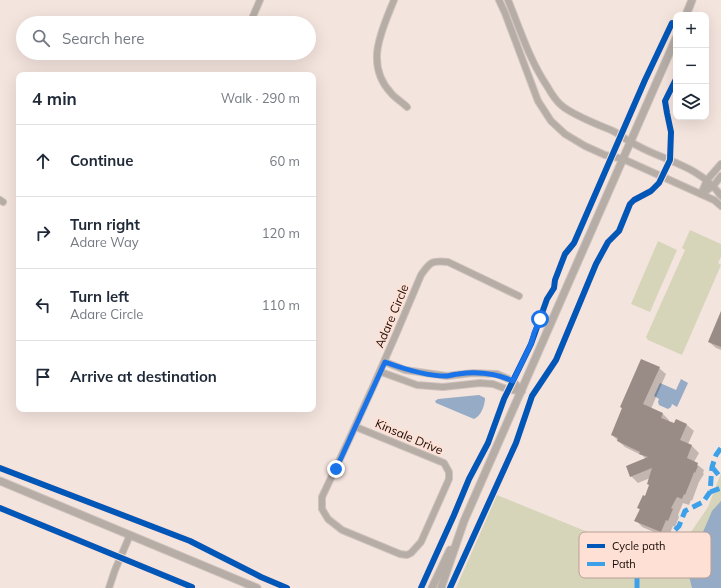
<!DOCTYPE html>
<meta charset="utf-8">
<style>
:root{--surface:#fff;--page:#f2f2f3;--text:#1f2937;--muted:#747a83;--line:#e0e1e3}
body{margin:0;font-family:Mulish,sans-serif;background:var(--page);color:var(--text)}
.controls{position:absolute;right:12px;top:12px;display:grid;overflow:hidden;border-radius:8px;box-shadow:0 4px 16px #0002}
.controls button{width:36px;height:36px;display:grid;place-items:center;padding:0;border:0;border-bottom:1px solid var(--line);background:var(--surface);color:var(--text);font:20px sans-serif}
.stop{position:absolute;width:12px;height:12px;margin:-9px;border:3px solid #1a73e8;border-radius:50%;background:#fff}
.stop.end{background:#1a73e8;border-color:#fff;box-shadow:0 1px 4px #0008}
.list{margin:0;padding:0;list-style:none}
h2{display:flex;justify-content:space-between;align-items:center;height:52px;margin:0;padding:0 16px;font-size:17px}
h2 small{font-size:13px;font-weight:400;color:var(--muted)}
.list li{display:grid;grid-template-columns:26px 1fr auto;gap:12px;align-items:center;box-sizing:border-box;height:72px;padding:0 16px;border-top:1px solid var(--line)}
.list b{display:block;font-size:15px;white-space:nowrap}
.list p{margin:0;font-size:13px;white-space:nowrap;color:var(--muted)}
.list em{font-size:13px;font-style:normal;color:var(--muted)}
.icon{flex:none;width:22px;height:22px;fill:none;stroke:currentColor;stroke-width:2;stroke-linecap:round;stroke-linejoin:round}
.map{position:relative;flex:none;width:721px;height:588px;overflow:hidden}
.search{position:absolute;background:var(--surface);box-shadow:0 4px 16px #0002;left:16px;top:16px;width:300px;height:44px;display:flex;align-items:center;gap:10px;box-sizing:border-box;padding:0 14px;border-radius:22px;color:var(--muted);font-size:15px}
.panel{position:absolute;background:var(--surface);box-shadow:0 4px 16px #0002;left:16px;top:72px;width:300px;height:340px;border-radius:8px}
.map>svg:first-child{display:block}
</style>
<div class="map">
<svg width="721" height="588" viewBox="0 0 721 588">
<rect width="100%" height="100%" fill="#f4e4de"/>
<g fill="#d6d5ba">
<path d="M690 230 721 244V257L718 263 721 265 682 355 648 340 646 337 685 250 682 248Z"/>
<path d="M658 241 677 250 650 312 631 304Z"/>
<path d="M721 473V588H456L497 495 654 559 682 545 708 507Z"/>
</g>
<g fill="#95abc6">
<path d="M681 379 688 383 677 407 672 404 671 407 668 409 659 405 658 402 659 399 654 396 660 383 676 390Z"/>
<path d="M479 395 485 398C485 405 481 416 474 419L436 403 435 401 438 399Z"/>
<path d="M721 501V588H692L690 580 685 562 686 551 703 532 712 511Z"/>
</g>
<g fill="#0003">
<path d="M721 314V350L716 348 709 342Z"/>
<path d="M659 368 666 374 651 409 663 414 669 420V422L675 425 676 420 687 425 694 431 688 444 692 446 699 453 694 462 704 470 703 473 704 474 699 482 692 501 691 500 689 505 683 503 678 515 679 517 675 527 673 526 668 538 642 527 636 520 640 510 638 508 645 497 650 486V478L638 483 631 476 646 459 643 456 625 447 612 435 623 409 621 407Z"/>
</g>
<g fill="#998c87">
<path d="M721 311V347L708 342Z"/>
<path d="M641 359 660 367 643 404 663 413 661 418 674 423 676 419 687 424 680 440 692 445 687 458 698 463 697 466H698L695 473 694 472 693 475 685 495 684 494 682 499 677 497 671 508 673 509 668 521 666 520 661 532 634 521 640 509 637 508 643 495 645 496 649 485 647 484 652 468 630 477 626 466 648 457 639 454 640 452 617 441 618 438 611 435 622 408 620 407Z"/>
</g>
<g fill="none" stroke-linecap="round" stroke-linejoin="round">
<defs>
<g id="minor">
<path d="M394 0C382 30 364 64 391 93 395 98 402 102 407 107"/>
<path d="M499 0 505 13 538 101 551 121 565 134 585 146 605 155 623 159 714 200 721 206"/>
<path d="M508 0C520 29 529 59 547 86 551 93 555 100 561 105 572 115 599 125 613 131 620 134 624 139 631 142 661 161 699 164 721 196"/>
<path d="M250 23 260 0"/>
<path d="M701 194 707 180 721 164"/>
<path d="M702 194 714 185 721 176"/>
<path d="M0 200 3 202"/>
<path d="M385 362 405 370 447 376 473 373 497 374 513 381 522 391"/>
<path d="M381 372 417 385 443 387 480 383 493 384 509 390 522 391"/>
<path d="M356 427 444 463 449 472V479L421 542 411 553 407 555 400 554 342 530 328 519 322 509V497C357 424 390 350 421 275 430 262 432 260 448 262L519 296"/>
<path d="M109 588 115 570 130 535"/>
</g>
<g id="tertiary">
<path d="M686 15 692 0"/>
<path d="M0 481 257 588"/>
<path d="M432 588 450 550"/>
<path d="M441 588 464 521 676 38"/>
</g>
</defs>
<use href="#minor" stroke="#cfc2bd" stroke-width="8"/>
<use href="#tertiary" stroke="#cfc2bd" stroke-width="9"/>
<use href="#minor" stroke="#b5ada6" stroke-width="6"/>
<use href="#tertiary" stroke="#b5ada6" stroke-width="7"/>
<g stroke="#3da1e9" stroke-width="5" stroke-dasharray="10 5" stroke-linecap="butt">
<path d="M712 467 721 478"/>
<path d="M710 492 721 488"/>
<path d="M637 588V576L643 560 657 539 671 534 679 526 685 511 703 502 710 492 712 467 716 455 721 448"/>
</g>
<defs>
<g id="cycleway">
<path d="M0 468 190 541 261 577 287 588"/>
<path d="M0 508 192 587"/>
<path d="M421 588 454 515 469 479 488 443 504 399 531 344 547 299 554 288 555 280 565 254 574 243 645 80 672 23"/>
<path d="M450 588 516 443 532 396 556 360 596 264 608 242 619 231 630 204 634 200 651 191 659 183 670 160 671 132 667 113 665 101 676 79"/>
</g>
</defs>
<use href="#cycleway" stroke="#fee0d4" stroke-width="8"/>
<use href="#cycleway" stroke="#0057b8" stroke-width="6"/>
</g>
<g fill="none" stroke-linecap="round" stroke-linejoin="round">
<path stroke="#1a73e8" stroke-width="5" d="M336 469 385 362C404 369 425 376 446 376 450 376 454 374 458 374 478 371 495 373 513 381L531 344 534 333 540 319"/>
</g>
<g text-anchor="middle" stroke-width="4" stroke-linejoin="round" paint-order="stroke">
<g font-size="12" fill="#170b07" stroke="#fee0d4">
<text transform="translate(392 316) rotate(-67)" y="4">Adare Circle</text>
<text transform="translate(409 437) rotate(23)" y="4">Kinsale Drive</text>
</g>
</g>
<rect x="579" y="532" width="132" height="46" rx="6" fill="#fee0d4" stroke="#b9a096" stroke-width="1"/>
<rect x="587" y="544" width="18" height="4" fill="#0057b8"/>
<rect x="587" y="562" width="18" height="4" fill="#3da1e9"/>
<g font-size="11" fill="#170b07">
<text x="612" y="550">Cycle path</text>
<text x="612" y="568">Path</text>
</g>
</svg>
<div class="controls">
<button>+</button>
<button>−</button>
<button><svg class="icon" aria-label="layers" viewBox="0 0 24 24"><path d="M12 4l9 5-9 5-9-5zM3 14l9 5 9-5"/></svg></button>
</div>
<div class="stop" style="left:540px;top:319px"></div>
<div class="stop end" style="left:336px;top:469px"></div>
<div class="search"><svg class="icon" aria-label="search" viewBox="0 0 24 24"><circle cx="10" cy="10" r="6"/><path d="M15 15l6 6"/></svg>Search here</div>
<section class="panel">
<h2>4 min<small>Walk · 290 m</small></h2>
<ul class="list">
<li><svg class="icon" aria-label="ahead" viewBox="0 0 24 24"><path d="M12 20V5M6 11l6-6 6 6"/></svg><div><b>Continue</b></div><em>60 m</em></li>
<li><svg class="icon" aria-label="right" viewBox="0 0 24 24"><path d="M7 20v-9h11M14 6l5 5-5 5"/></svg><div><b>Turn right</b><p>Adare Way</p></div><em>120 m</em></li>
<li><svg class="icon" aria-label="left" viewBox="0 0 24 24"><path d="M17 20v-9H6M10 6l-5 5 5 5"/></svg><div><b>Turn left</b><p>Adare Circle</p></div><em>110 m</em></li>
<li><svg class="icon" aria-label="arrive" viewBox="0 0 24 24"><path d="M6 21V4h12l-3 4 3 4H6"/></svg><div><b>Arrive at destination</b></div></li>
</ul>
</section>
</div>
